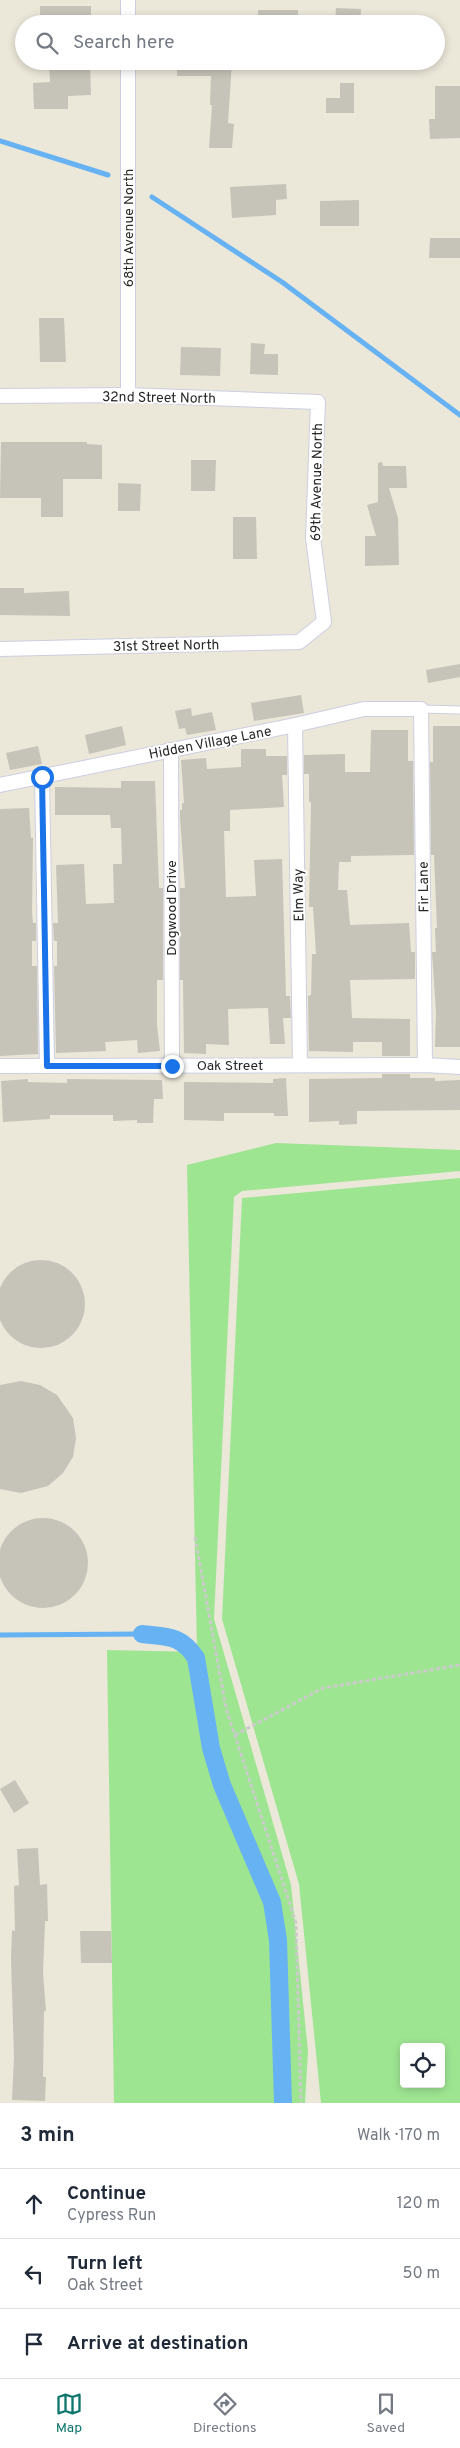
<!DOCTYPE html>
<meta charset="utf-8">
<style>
:root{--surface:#fff;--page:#f6f6f7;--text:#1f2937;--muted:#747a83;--line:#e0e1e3;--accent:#0f766e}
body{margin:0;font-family:Overpass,sans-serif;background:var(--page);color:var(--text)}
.controls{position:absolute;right:15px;bottom:15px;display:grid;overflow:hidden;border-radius:5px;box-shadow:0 2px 8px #0003}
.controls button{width:45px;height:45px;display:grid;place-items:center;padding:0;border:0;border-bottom:1px solid var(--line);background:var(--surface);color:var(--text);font:25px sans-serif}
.stop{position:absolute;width:15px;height:15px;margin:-11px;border:4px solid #1a73e8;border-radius:50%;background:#fff}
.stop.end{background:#1a73e8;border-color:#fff;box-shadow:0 1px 5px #0008}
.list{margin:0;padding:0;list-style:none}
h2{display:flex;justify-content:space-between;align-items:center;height:65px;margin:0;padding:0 20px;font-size:21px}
h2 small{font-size:16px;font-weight:400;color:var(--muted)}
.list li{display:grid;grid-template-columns:32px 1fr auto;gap:15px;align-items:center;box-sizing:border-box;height:70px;padding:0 20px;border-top:1px solid var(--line)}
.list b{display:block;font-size:19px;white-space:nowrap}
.list p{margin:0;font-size:16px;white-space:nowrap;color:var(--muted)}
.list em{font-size:16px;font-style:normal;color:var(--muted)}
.icon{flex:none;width:28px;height:28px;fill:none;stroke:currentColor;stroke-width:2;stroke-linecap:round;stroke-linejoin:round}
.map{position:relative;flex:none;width:460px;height:2103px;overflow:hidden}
.search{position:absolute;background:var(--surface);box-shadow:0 2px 8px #0003;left:15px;right:15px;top:15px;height:55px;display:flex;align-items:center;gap:12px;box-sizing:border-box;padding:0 18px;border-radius:28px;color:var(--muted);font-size:19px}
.sheet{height:275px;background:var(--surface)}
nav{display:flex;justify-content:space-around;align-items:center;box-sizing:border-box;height:70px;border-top:1px solid var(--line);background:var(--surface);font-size:14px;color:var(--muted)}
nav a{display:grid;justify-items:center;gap:2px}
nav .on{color:var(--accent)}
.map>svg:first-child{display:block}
</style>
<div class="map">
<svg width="460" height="2103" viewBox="0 0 460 2103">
<rect width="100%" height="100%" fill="#ebe7d9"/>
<g fill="#9ee592" fill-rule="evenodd">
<path d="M276 1143 460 1150V1171L242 1191 234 1197 214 1619 291 1885 308 2051 305 2103H114L107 1650 197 1652 187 1165Z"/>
<path d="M460 1178V2103H321L299 1884 222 1619 242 1198ZM404 2047H441V2084H404Z"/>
</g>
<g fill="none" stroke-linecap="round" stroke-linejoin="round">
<g stroke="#66b2f3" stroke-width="5">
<path d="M0 141 108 175"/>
<path d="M152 197 282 282 460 415"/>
<path d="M0 1635 142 1634"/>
</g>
<path stroke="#66b2f3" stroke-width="18" d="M142 1634C168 1637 181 1635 196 1658L211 1748 222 1785 272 1902 278 1940 283 2103"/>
</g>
<g fill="#c6c3b9">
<path d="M40 6H91V21L65 20V24H40Z"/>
<path d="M336 8 361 9 360 24H335Z"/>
<rect x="258" y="10" width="40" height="14"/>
<path d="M49 61H90L91 95 68 96V109H34L33 83 50 82Z"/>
<path d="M177 61H232L228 123 234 124 232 148H209L212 105H210L211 76H177Z"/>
<path d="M340 83H354V113H326V98H340Z"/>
<path d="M435 86H460V138L430 139 429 119H435Z"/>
<path d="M286 184 287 199 276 200V215L232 218 230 187Z"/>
<path d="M359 200V226H320V201Z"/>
<path d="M430 238H460V258H429Z"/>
<path d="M39 318H64L66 362H40Z"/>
<path d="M251 343 265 344 264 354H278V375L250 374Z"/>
<path d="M181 347 221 348 220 376 180 375Z"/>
<path d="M1 442H87V444L102 445V479H63V517H41V498H0Z"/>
<path d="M191 460H216L215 491H191Z"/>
<path d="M382 462 383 466H406L407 488H389L398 518 399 565 365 566V536H376L367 505 378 502V463Z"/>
<path d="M118 483 141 484 140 511H118Z"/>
<path d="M233 517H256L257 559H233Z"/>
<path d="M0 588H24V593L69 591 70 616 0 615Z"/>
<path d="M460 664V677L428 683 426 670Z"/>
<path d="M301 695 304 713 254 721 251 703Z"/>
<path d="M191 708 192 716 212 712 216 730 187 735 185 728 179 729 175 711Z"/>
<path d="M122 726 126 745 89 754 85 735Z"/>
<path d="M433 726H460V1047H435L436 1013 432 952H436L435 928H437L434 855H431L430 762H433Z"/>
<path d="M371 730H408V761H413L414 855 351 856V862H339L338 890H347L350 925 409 923 411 952H415V979L350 980 352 1018 410 1019V1056H382V1042H353V1052L309 1051 308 996 311 995 312 954H316L313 907H309L311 802H309V774H304V755L345 754V772H370Z"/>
<path d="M38 746 42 764 10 770 6 753Z"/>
<path d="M241 749H266V756H287V775H282L284 807 230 810V831H224L226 897 256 896 254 860 282 859 286 996H290L291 1018H283L285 1044H270L268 1008 228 1009 229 1045 206 1044V1054L184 1053 183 980H180V888H185L180 817V810H182V803H184L181 760 206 758 207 769 241 767Z"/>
<path d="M121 781H155L159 888H163V980H157V1025L160 1051 138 1053 137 1040 105 1042 106 1051 56 1053 54 966H57V941H54L53 923H58L56 865 84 864 86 904 114 903 113 864H122L121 828H111L110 815H55V787L121 788Z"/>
<path d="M29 808 31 838H33L32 913 33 923H36V941H32V966H37L38 1054 0 1056V809Z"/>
<path d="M382 1074H410V1078H435V1081L460 1080V1110L357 1111V1124L339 1125V1121L309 1122V1079L382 1078Z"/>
<path d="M286 1078 288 1116H274V1113H224V1121L184 1120V1082L273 1083V1079Z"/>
<path d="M28 1079V1082L67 1083V1079L162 1080 163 1099H154L153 1123H137V1120L113 1121V1115H50V1119L3 1122 1 1081Z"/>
<circle cx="41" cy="1304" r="44"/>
<path d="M21 1381 40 1385 57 1395 73 1418 76 1438 73 1457 63 1473 48 1486 21 1493 0 1489V1385Z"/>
<circle cx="43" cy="1563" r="45"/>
<path d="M15 1780 29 1803 14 1813 0 1789Z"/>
<path d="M38 1848 40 1885 47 1884 48 1921H45L43 1973 46 2011H44L43 2077H46L45 2101 12 2100 14 2057 11 1959 12 1930 15 1931 14 1886 19 1885 17 1849Z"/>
<path d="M80 1931H111L112 1963H81Z"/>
</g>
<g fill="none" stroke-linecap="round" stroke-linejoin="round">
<defs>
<path id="lane" d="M421 709 460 710"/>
<g id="street">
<path d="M128 0V24"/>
<path d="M128 61V395"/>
<path d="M0 396 128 395 318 402 313 538 324 622 299 642 0 649"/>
<path d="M295 725 300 1065"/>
<path d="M171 750 172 1066"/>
<path d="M42 777 47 1066"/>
<path d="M0 785 295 725 364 709H421L425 1065"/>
<path d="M0 1066 425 1065 460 1067"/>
</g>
</defs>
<use href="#lane" stroke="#cecee2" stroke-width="9"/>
<use href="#street" stroke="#cecee2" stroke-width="16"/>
<g stroke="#cbcbcb" stroke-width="3" stroke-dasharray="4 2.5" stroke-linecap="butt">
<path d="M195 1537 226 1708 296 1923 301 2103"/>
<path d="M235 1735 323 1688 460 1665"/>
</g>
<use href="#lane" stroke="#fff" stroke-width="7"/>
<use href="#street" stroke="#fff" stroke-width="14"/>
</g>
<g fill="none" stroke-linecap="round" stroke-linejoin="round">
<path stroke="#1a73e8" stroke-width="6" d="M42 777 47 1066H172"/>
</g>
<g text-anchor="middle" stroke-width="4" stroke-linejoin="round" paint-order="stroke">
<g font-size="14" fill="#282828" stroke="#fff">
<text transform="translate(128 228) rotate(-90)" y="5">68th Avenue North</text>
<text transform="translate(159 397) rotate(1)" y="5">32nd Street North</text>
<text transform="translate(316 482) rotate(-89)" y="5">69th Avenue North</text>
<text transform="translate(166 645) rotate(-1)" y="5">31st Street North</text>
<text transform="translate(210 742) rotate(-11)" y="5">Hidden Village Lane</text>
<text transform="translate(423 887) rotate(-91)" y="5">Fir Lane</text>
<text transform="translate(298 895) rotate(-91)" y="5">Elm Way</text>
<text transform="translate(171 908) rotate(-90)" y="5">Dogwood Drive</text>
<text x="230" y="1070">Oak Street</text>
</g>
</g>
</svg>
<div class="controls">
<button><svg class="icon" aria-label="locate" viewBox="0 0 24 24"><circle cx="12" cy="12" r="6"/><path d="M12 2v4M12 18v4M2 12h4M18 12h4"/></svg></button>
</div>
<div class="stop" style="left:42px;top:777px"></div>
<div class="stop end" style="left:172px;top:1066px"></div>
<div class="search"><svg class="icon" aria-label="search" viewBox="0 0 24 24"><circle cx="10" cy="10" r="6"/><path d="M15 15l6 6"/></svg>Search here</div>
</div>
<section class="sheet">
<h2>3 min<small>Walk · 170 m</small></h2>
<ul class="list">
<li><svg class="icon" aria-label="ahead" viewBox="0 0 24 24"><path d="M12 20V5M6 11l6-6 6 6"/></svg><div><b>Continue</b><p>Cypress Run</p></div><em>120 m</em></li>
<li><svg class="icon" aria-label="left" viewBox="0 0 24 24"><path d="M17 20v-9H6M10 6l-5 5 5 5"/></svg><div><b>Turn left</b><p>Oak Street</p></div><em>50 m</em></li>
<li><svg class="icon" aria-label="arrive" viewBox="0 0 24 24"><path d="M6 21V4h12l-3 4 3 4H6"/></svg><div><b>Arrive at destination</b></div></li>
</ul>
</section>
<nav>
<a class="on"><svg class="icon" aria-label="map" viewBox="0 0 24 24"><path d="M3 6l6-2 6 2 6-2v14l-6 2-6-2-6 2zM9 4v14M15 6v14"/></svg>Map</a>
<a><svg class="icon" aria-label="directions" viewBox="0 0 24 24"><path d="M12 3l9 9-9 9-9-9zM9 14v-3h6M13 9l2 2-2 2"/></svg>Directions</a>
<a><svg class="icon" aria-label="saved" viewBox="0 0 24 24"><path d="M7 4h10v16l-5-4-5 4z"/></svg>Saved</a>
</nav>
